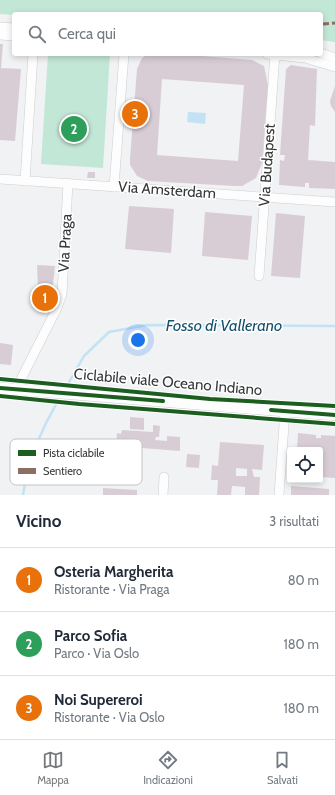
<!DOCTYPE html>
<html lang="it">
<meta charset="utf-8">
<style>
:root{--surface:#fff;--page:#f2f2f3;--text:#1f2937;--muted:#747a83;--line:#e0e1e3;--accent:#77787a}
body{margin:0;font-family:Cabin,sans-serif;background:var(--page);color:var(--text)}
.controls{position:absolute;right:12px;bottom:12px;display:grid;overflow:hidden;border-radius:4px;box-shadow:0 2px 6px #0003}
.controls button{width:36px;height:36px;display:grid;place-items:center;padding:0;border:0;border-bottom:1px solid var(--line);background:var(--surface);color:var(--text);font:20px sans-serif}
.you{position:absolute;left:138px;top:340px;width:14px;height:14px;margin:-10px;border:3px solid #fff;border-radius:50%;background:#1a73e8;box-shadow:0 0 0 6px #1a73e833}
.badge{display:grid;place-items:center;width:26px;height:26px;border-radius:50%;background:var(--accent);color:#fff;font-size:13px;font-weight:700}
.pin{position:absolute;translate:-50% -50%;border:2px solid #fff;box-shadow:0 1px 4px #0006}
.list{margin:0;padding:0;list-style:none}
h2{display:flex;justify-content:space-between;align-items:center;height:52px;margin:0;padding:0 16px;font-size:17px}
h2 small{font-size:13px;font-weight:400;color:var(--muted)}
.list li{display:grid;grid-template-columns:26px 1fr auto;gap:12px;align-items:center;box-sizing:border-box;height:64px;padding:0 16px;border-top:1px solid var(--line)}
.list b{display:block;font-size:15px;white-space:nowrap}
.list p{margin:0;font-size:13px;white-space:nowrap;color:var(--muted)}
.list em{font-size:13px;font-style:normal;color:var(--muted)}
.icon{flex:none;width:22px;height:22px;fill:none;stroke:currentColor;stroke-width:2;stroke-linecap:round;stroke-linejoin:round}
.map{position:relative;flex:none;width:335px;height:495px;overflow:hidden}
.search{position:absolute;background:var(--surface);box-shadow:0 2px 6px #0003;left:12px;right:12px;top:12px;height:44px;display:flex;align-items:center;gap:10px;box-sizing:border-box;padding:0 14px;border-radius:4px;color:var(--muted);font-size:15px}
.sheet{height:244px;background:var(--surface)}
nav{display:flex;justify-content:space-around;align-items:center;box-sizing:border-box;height:56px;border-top:1px solid var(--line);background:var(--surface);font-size:11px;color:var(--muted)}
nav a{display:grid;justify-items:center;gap:2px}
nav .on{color:var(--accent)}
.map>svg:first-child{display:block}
</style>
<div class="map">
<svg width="335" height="495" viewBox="0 0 335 495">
<rect width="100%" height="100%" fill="#f0f2f4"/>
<g fill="#c3e7d7">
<path d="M0 0H335V42L321 40V14L14 15 0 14Z"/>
<path d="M48 54H110L103 168 41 164Z"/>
</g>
<path fill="#c3e3f5" d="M188 112 206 113 205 124 187 122Z"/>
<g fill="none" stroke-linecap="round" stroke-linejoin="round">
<g stroke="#c3e3f5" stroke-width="2.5">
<path d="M64 391 84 356 109 332 147 325 335 326"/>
<path d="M23 495 29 461 46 423 60 397"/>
</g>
</g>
<g fill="#d9cdd5" fill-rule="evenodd">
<path d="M0 44H3L1 68H0Z"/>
<path d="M148 54H176L252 60 264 66 268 85 262 163 256 178 242 186H234L148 181 137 176 130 165V159L137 69 142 58ZM162 79 244 85 238 161 157 155Z"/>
<path d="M291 65 317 69 315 126 310 125 308 160 335 162V189L309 188V183H305V187L279 185 280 160 284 161 285 155H280L286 69Z"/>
<path d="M0 68 21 69 15 141 0 140Z"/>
<path d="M335 86V112L331 106 330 101Z"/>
<path d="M88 172H95V178H87Z"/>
<path d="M129 206 174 209 171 253 125 249Z"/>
<path d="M205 212 252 216 248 260 202 256Z"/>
<path d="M276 213 305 216 300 278 271 276Z"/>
<path d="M37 265 55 266 52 293 45 310 32 304 38 290Z"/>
<path d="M0 343 13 345 11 365 0 364Z"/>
<path d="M130 417 144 418V430L130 429Z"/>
<path d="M153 425 160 426 159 437H156L155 440 167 441V436L180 437V451L116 446 117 433 121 434 122 430 153 432Z"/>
<path d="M298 433 316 435V438H321V435L335 436V478L320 477V450H297Z"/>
<path d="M220 442 264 445 262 470 252 469 254 477H260L259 495H245V487L232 486 231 495H217L218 480H211L212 465 218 466ZM236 468 247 469V476H236Z"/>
<path d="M187 454 200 455 199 468 186 467Z"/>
<path d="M291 486 329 489V495H291Z"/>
<path d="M103 488 137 490V495H103Z"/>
</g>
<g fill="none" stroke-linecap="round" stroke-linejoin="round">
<defs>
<g id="minor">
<path d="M0 27 14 28"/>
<path d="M0 35 14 36"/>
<path d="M321 53 335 58"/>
<path d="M267 54 305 58 335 67"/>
<path d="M0 179 335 202"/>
<path d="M25 181 33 54"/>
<path d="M114 187 124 54"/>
<path d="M259 276 275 54"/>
<path d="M16 389 57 308 62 294 68 183"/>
<path d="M163 495 164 477"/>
<path d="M279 495 285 411"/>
</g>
<path id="tertiary" d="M0 388 335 415"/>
</defs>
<use href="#minor" stroke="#cdced0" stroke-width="10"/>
<use href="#tertiary" stroke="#cdced0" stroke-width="12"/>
<use href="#minor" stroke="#fdfdfd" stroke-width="9"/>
<use href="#tertiary" stroke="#fdfdfd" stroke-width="11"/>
<path stroke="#8d6e63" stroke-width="3" stroke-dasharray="6 3" stroke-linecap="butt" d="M323 24 335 23"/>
<defs>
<g id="cycleway">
<path d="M0 379 210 399 335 406"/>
<path d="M0 388 163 401"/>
<path d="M0 396 79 404 335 424"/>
<path d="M271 410 335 415"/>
</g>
</defs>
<use href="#cycleway" stroke="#fff" stroke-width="6"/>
<use href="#cycleway" stroke="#1b5e20" stroke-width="4"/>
</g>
<g text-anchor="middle" stroke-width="3" stroke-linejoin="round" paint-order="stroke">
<g font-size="15" fill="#363738" stroke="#fff">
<text transform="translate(267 165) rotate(-86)" y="5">Via Budapest</text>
<text transform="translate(167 190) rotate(4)" y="5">Via Amsterdam</text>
<text transform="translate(65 243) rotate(-87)" y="5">Via Praga</text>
<text transform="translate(168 382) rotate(5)" y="5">Ciclabile viale Oceano Indiano</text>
</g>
<g font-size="16" font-style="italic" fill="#13506c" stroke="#fff">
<text x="224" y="331">Fosso di Vallerano</text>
</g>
</g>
<rect x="10" y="439" width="132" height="46" rx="6" fill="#fff" stroke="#c3c3c3" stroke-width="1"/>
<rect x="18" y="450" width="18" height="6" fill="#1b5e20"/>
<rect x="18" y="468" width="18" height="6" fill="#8d6e63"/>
<g font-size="11" fill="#363738">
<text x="43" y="457">Pista ciclabile</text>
<text x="43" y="475">Sentiero</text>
</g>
</svg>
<div class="controls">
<button><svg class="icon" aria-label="locate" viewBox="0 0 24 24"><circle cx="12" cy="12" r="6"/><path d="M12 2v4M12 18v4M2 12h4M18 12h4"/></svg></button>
</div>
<div class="you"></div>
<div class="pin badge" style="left:45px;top:298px;background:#e8710a">1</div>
<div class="pin badge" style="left:74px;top:129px;background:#2e9e5b">2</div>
<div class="pin badge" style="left:135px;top:114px;background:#e8710a">3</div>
<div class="search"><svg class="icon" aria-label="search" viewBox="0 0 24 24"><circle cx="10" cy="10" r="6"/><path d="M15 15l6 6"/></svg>Cerca qui</div>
</div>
<section class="sheet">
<h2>Vicino<small>3 risultati</small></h2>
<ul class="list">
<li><span class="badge" style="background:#e8710a">1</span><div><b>Osteria Margherita</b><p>Ristorante · Via Praga</p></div><em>80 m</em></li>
<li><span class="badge" style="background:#2e9e5b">2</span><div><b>Parco Sofia</b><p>Parco · Via Oslo</p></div><em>180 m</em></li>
<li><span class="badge" style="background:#e8710a">3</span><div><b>Noi Supereroi</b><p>Ristorante · Via Oslo</p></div><em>180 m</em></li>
</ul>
</section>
<nav>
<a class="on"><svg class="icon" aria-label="map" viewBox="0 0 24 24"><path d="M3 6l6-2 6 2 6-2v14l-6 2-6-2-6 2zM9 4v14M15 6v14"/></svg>Mappa</a>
<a><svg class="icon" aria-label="directions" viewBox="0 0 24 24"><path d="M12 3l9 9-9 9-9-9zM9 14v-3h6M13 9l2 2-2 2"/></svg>Indicazioni</a>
<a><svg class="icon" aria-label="saved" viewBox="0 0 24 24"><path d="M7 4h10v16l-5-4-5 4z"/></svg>Salvati</a>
</nav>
